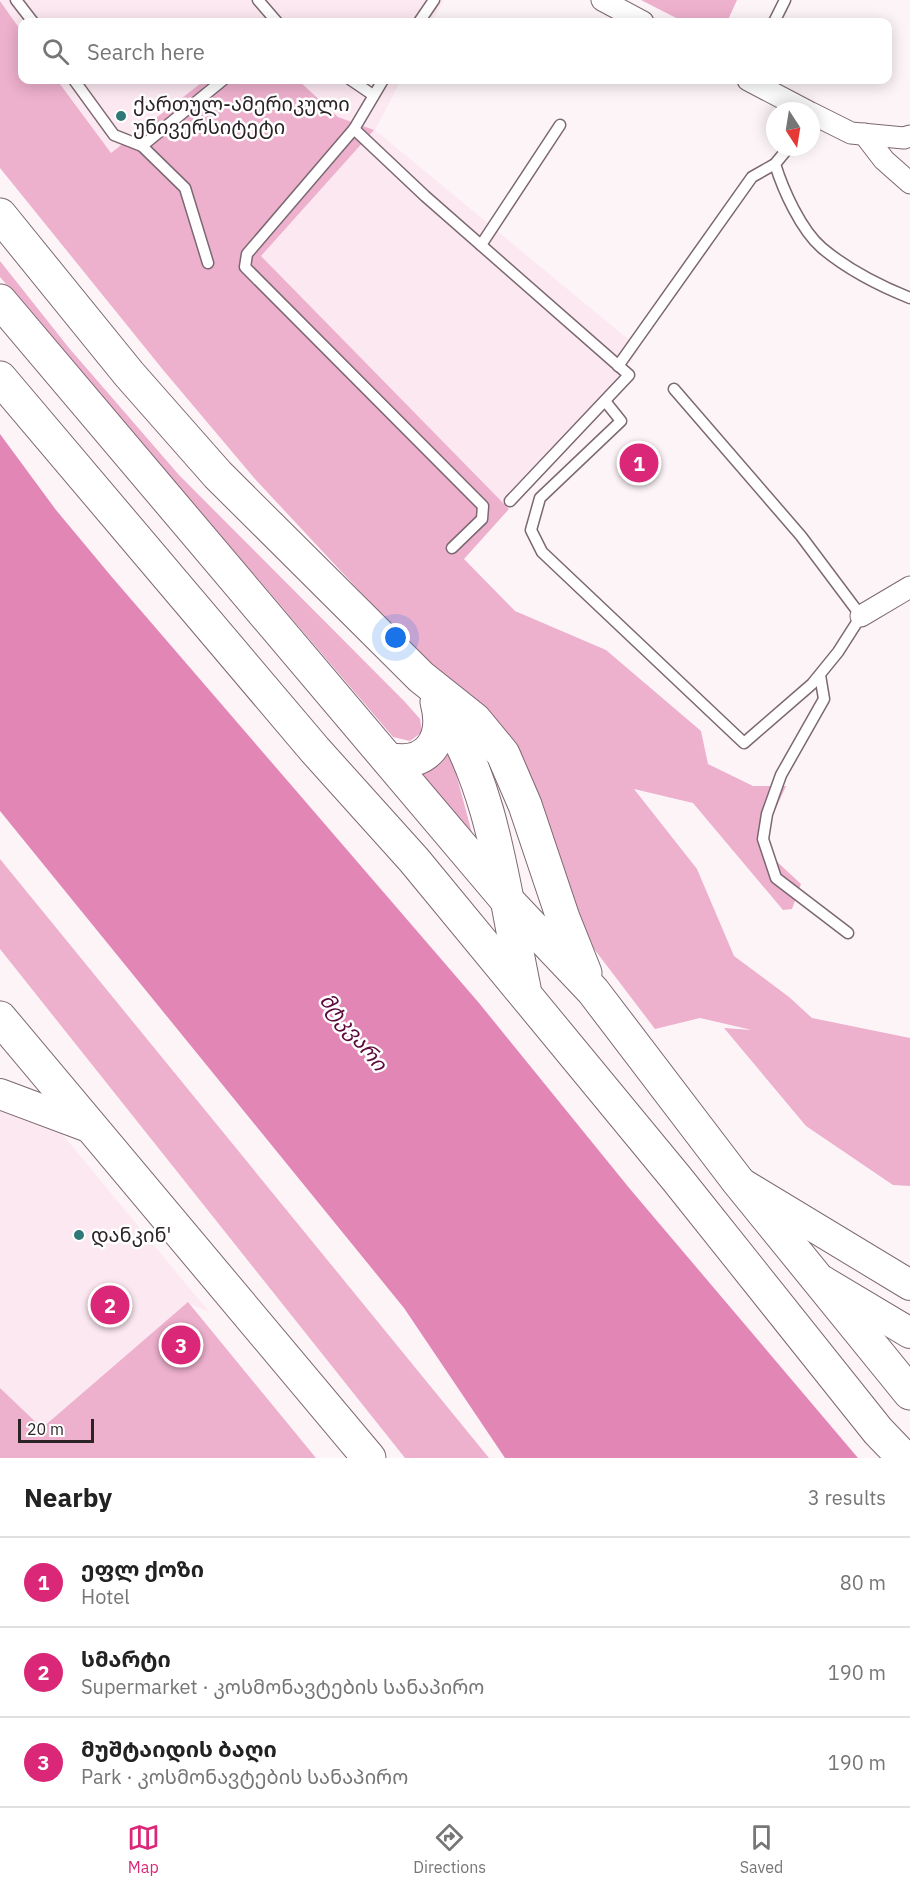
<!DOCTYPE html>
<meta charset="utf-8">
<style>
:root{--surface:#fff;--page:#f2f2f2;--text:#222;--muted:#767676;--line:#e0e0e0;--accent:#db2777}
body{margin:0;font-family:"IBM Plex Sans","Noto Sans Georgian",sans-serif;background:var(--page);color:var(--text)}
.compass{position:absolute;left:766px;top:102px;width:54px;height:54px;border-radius:50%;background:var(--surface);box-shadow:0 3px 15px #0003;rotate:168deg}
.scale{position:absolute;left:18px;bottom:15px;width:76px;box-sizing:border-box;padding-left:6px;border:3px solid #2c2327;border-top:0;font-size:16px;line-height:21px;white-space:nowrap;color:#2c2327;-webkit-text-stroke:4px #fff;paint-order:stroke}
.you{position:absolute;left:396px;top:638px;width:21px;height:21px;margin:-15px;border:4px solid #fff;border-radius:50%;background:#1a73e8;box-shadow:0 0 0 9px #1a73e833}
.badge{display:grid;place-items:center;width:39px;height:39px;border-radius:50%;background:var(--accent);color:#fff;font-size:20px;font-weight:700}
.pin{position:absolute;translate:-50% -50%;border:3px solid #fff;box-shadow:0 2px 6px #0006}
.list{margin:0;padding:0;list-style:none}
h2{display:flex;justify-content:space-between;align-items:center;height:78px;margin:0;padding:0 24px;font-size:26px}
h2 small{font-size:20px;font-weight:400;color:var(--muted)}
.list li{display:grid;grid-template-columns:39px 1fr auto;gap:18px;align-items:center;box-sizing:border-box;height:90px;padding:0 24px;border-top:2px solid var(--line)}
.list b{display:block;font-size:22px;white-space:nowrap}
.list p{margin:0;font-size:20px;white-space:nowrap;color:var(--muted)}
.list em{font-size:20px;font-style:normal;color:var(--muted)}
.icon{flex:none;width:33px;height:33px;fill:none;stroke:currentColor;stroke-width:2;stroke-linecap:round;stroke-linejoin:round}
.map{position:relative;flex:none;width:910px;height:1458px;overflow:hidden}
.search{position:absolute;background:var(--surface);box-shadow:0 3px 15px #0003;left:18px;right:18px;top:18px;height:66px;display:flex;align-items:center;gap:15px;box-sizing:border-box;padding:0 21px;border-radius:12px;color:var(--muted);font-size:22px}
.sheet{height:348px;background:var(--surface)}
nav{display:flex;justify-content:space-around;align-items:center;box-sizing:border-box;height:84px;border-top:2px solid var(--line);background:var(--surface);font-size:16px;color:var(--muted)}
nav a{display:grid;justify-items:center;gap:3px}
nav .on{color:var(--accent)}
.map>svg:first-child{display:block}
</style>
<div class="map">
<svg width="910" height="1458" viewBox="0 0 910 1458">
<rect width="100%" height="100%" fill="#fdf4f8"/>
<g fill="#fce8f1">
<path d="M0 0H444L432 22H22V32Z"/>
<path d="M57 80H205L111 153Z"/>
<path d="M298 80H401L375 130 640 349 509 509 261 256 374 130 338 117Z"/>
<path d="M0 1102 58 1129 209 1312 188 1303 42 1428 0 1388Z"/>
</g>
<g fill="#edb0cd">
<path d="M641 0H737L727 22H684Z"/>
<path d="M0 1 22 32V80H57L111 153 205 80H298L338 117 374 130 261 256 509 509 464 559 515 611 606 650 701 731 708 764 753 786H786L765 832 773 858 801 884 792 909 783 910 693 803 634 789 697 869 734 956 789 997 812 1018 910 1038V1186L893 1185 806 1126 724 1028 752 1030 700 1018 655 1029 566 912 514 787 406 641 255 479 164 371 0 168Z"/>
<path d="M0 261 69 348 179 475 405 702 420 719 422 732 410 741 393 737 0 277Z"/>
<path d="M445 733 479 859 405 768Z"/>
<path d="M0 859 489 1458H405L0 949Z"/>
<path d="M188 1302 316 1458H0V1388L42 1428Z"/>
</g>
<path fill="#e287b5" d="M0 434 56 510 111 576 479 1003 630 1189 858 1458H505L404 1308 0 811Z"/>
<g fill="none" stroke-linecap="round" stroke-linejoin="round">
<defs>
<g id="lane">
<path d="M16 0 33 22"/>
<path d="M258 0 277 22"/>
<path d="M419 22 434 0"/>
<path d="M774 22 785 0"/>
<path d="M74 80 114 135 142 146 185 188 208 263"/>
<path d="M351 80 373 95"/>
<path d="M383 80 354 129 247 254 245 267 483 506 482 519 452 548"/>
<path d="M354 129 425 196 629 375 510 501"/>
<path d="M142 146 223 80"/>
<path d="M789 147 775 164C783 190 801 230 822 248 847 269 880 286 910 298"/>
<path d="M481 245 560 125"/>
<path d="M618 366 752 177 775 164"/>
<path d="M605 401 621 421 540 498 531 530 542 552 744 743 812 684 838 652 861 616 801 536 674 389"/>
<path d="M820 675 824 699 781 775 767 814 763 839 776 878 848 933"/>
</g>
<g id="street">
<path d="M602 0 643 22"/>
<path d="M748 80 807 111"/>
<path d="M811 113 851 133 904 138 910 136"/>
<path d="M864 134 884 160 910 183"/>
<path d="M861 616 910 587"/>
</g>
<g id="secondary">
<path d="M0 1094 91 1128"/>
<path d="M743 1184 910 1285"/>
<path d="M823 1281 910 1333"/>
</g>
<path id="primary" d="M0 1018 369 1458"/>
<g id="highway">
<path d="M0 215 129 374 218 475 421 677 475 720 503 754 525 805 563 918 585 973"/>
<path d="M0 301 505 898 593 991 737 1180 910 1393"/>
<path d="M0 378 315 750 414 860 677 1179 878 1431 904 1458"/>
<path d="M438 703C494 783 504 893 524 988"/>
<path d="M388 759C428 768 447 739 437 702"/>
</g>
</defs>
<use href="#lane" stroke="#7c6871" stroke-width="13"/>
<use href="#street" stroke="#7c6871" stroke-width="23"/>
<use href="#secondary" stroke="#7c6871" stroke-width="32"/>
<use href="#primary" stroke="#7c6871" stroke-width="35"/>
<use href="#highway" stroke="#7c6871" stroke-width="35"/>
<use href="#lane" stroke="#fff" stroke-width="10"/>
<use href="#street" stroke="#fff" stroke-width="21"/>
<use href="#secondary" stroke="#fff" stroke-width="30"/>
<use href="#primary" stroke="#fff" stroke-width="33"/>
<use href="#highway" stroke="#fff" stroke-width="33"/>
</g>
<g fill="#2f7878" stroke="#fff" stroke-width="2">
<circle cx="121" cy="116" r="6"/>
<circle cx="79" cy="1235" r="6"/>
</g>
<g text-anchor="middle" stroke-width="5" stroke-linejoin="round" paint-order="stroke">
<g font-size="20" fill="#2c2327" stroke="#fff" text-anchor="start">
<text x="133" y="111">ქართულ-ამერიკული<tspan x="133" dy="23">უნივერსიტეტი</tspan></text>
<text x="91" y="1242">დანკინ'</text>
</g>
<g font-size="21" font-style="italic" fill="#5b083c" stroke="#fff">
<text transform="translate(353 1032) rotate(51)" y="7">მტკვარი</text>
</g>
</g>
</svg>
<svg class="compass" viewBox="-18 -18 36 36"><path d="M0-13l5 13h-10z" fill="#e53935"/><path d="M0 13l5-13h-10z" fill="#767676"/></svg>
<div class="scale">20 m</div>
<div class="you"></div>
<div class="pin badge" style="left:639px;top:463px">1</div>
<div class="pin badge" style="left:110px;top:1305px">2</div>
<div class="pin badge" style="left:181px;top:1345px">3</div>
<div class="search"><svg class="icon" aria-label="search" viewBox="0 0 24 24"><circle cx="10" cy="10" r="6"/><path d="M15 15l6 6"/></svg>Search here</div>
</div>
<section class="sheet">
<h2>Nearby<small>3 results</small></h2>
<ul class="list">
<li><span class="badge">1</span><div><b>ეფლ ქოზი</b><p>Hotel</p></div><em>80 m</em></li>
<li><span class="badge">2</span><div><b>სმარტი</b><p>Supermarket · კოსმონავტების სანაპირო</p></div><em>190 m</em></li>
<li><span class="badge">3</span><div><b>მუშტაიდის ბაღი</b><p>Park · კოსმონავტების სანაპირო</p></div><em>190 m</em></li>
</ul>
</section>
<nav>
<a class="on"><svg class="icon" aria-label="map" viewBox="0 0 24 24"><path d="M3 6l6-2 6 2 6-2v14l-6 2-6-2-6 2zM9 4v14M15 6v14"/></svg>Map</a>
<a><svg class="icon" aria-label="directions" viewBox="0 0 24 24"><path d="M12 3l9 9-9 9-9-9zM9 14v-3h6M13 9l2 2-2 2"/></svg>Directions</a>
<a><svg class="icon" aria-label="saved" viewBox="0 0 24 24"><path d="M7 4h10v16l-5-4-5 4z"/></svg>Saved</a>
</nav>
